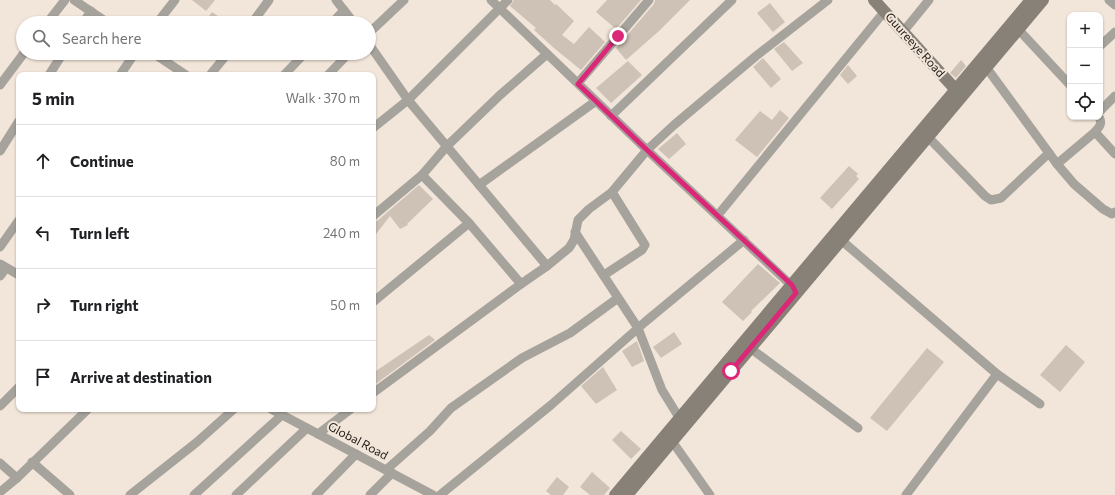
<!DOCTYPE html>
<meta charset="utf-8">
<style>
:root{--surface:#fff;--page:#f2f2f2;--text:#202124;--muted:#757577;--line:#e0e0e0}
body{margin:0;font-family:Commissioner,sans-serif;background:var(--page);color:var(--text)}
.controls{position:absolute;right:12px;top:12px;display:grid;overflow:hidden;border-radius:8px;box-shadow:0 1px 3px #0004}
.controls button{width:36px;height:36px;display:grid;place-items:center;padding:0;border:0;border-bottom:1px solid var(--line);background:var(--surface);color:var(--text);font:20px sans-serif}
.stop{position:absolute;width:12px;height:12px;margin:-9px;border:3px solid #db2777;border-radius:50%;background:#fff}
.stop.end{background:#db2777;border-color:#fff;box-shadow:0 1px 4px #0008}
.list{margin:0;padding:0;list-style:none}
h2{display:flex;justify-content:space-between;align-items:center;height:52px;margin:0;padding:0 16px;font-size:17px}
h2 small{font-size:13px;font-weight:400;color:var(--muted)}
.list li{display:grid;grid-template-columns:26px 1fr auto;gap:12px;align-items:center;box-sizing:border-box;height:72px;padding:0 16px;border-top:1px solid var(--line)}
.list b{display:block;font-size:15px;white-space:nowrap}
.list em{font-size:13px;font-style:normal;color:var(--muted)}
.icon{flex:none;width:22px;height:22px;fill:none;stroke:currentColor;stroke-width:2;stroke-linecap:round;stroke-linejoin:round}
.map{position:relative;flex:none;width:1115px;height:495px;overflow:hidden}
.search{position:absolute;background:var(--surface);box-shadow:0 1px 3px #0004;left:16px;top:16px;width:360px;height:44px;display:flex;align-items:center;gap:10px;box-sizing:border-box;padding:0 14px;border-radius:22px;color:var(--muted);font-size:15px}
.panel{position:absolute;background:var(--surface);box-shadow:0 1px 3px #0004;left:16px;top:72px;width:360px;height:340px;border-radius:8px}
.map>svg:first-child{display:block}
</style>
<div class="map">
<svg width="1115" height="495" viewBox="0 0 1115 495">
<rect width="100%" height="100%" fill="#f2e5d9"/>
<g fill="#cec1b5">
<path d="M192 0H215L206 11Z"/>
<path d="M514 0H550L555 5 556 4 574 21 562 35 574 44 589 27 605 42 581 70 554 48 534 30 536 28 510 6Z"/>
<path d="M607 0H641L616 29 596 12Z"/>
<path d="M655 0H690L659 31 626 60 616 48 654 4Z"/>
<path d="M770 3 785 22 773 32 757 13Z"/>
<path d="M212 12 228 23H204Z"/>
<path d="M784 42 803 63 792 71 774 49Z"/>
<path d="M763 58 781 79 771 88 753 67Z"/>
<path d="M961 60 966 66 956 78 950 73Z"/>
<path d="M628 61 642 75 611 103 596 88Z"/>
<path d="M848 65 857 76 848 84 840 75Z"/>
<path d="M780 110 789 118 757 157 735 140 760 111 772 120Z"/>
<path d="M677 133 686 144 669 159 658 149Z"/>
<path d="M849 166 858 174 856 176 859 179 832 209 820 198Z"/>
<path d="M419 185 433 199 407 224 408 225 400 229 390 216 373 238V222L377 221Z"/>
<path d="M758 264 780 283 751 311 752 312 743 321 722 302Z"/>
<path d="M674 332 682 344 661 358 653 347Z"/>
<path d="M429 335 435 340 373 386V373Z"/>
<path d="M637 341 644 361 632 367 622 351Z"/>
<path d="M1066 345 1085 362 1060 392 1040 375Z"/>
<path d="M927 348 944 362 887 431 870 418Z"/>
<path d="M603 367 617 390 596 404 581 386Z"/>
<path d="M621 431 641 449 631 459 612 440Z"/>
<path d="M592 472 610 488 604 495H590L580 487Z"/>
<path d="M557 477 569 487 563 495H551L546 491Z"/>
</g>
<g fill="none" stroke-linecap="round" stroke-linejoin="round">
<g stroke="#a6a29c" stroke-width="9">
<path d="M74 0 108 23"/>
<path d="M336 0 354 23"/>
<path d="M491 0 647 150 791 285 795 290"/>
<path d="M1109 0 1115 5"/>
<path d="M47 23 65 0"/>
<path d="M83 23 91 11"/>
<path d="M157 23 175 0"/>
<path d="M252 23 269 0"/>
<path d="M332 23 344 10"/>
<path d="M1018 29 1070 85"/>
<path d="M903 32 929 0"/>
<path d="M369 33 404 0"/>
<path d="M369 44 408 100 547 266"/>
<path d="M1100 46 1115 32"/>
<path d="M153 53 186 75"/>
<path d="M986 67 1057 164 1074 184 1103 209 1112 214 1115 212"/>
<path d="M49 75 63 53"/>
<path d="M120 75 135 53"/>
<path d="M210 75 228 53"/>
<path d="M284 75 305 53"/>
<path d="M328 75 349 53"/>
<path d="M578 83 649 0"/>
<path d="M0 85 24 53"/>
<path d="M1100 111 1115 96"/>
<path d="M611 116 732 0"/>
<path d="M1099 117C1103 124 1099 127 1095 132L1115 154"/>
<path d="M373 128 408 100 508 0"/>
<path d="M928 137 985 196 991 200 1001 198 1049 153"/>
<path d="M0 151 19 121"/>
<path d="M1057 164 1095 132"/>
<path d="M422 175 469 223 521 284"/>
<path d="M479 185 596 101"/>
<path d="M718 215 884 12"/>
<path d="M373 216 422 175 447 146 499 96 547 54"/>
<path d="M575 232 638 328 662 390 680 419"/>
<path d="M841 240 997 374 1040 404"/>
<path d="M0 247 19 220"/>
<path d="M0 264 19 275"/>
<path d="M604 275 642 250 645 245 612 192"/>
<path d="M0 276 6 268"/>
<path d="M373 302 469 223"/>
<path d="M750 348 858 428"/>
<path d="M373 393 521 284 547 266 569 248 574 240 578 220 589 209 612 192 647 150 674 125 756 56 828 0"/>
<path d="M0 406 19 387"/>
<path d="M271 409 433 495"/>
<path d="M318 434 351 409"/>
<path d="M672 441 710 495"/>
<path d="M32 462 70 495"/>
<path d="M0 463 17 478"/>
<path d="M386 470 430 431 451 408 522 358 570 333 618 298"/>
<path d="M0 492 17 478 88 409"/>
<path d="M130 495 197 442 234 409"/>
<path d="M194 495 282 415"/>
<path d="M236 495 307 428"/>
<path d="M316 495 356 454"/>
<path d="M370 495 392 473"/>
<path d="M440 495 551 405 645 322 744 240"/>
<path d="M906 495 997 374"/>
</g>
<g stroke="#878178" stroke-width="12">
<path d="M874 0 956 90"/>
<path d="M615 495 1031 0"/>
<path d="M627 495 1043 0"/>
</g>
</g>
<g fill="none" stroke-linecap="round" stroke-linejoin="round">
<path stroke="#db2777" stroke-width="5" d="M618 36 578 84 647 150 792 285 796 293 731 371"/>
</g>
<g text-anchor="middle" stroke-width="4" stroke-linejoin="round" paint-order="stroke">
<g font-size="12" fill="#25201c" stroke="#f2e5d9">
<text transform="translate(915 45) rotate(48)" y="4">Guureeye Road</text>
<text transform="translate(358 441) rotate(28)" y="4">Global Road</text>
</g>
</g>
</svg>
<div class="controls">
<button>+</button>
<button>−</button>
<button><svg class="icon" aria-label="locate" viewBox="0 0 24 24"><circle cx="12" cy="12" r="6"/><path d="M12 2v4M12 18v4M2 12h4M18 12h4"/></svg></button>
</div>
<div class="stop" style="left:731px;top:371px"></div>
<div class="stop end" style="left:618px;top:36px"></div>
<div class="search"><svg class="icon" aria-label="search" viewBox="0 0 24 24"><circle cx="10" cy="10" r="6"/><path d="M15 15l6 6"/></svg>Search here</div>
<section class="panel">
<h2>5 min<small>Walk · 370 m</small></h2>
<ul class="list">
<li><svg class="icon" aria-label="ahead" viewBox="0 0 24 24"><path d="M12 20V5M6 11l6-6 6 6"/></svg><div><b>Continue</b></div><em>80 m</em></li>
<li><svg class="icon" aria-label="left" viewBox="0 0 24 24"><path d="M17 20v-9H6M10 6l-5 5 5 5"/></svg><div><b>Turn left</b></div><em>240 m</em></li>
<li><svg class="icon" aria-label="right" viewBox="0 0 24 24"><path d="M7 20v-9h11M14 6l5 5-5 5"/></svg><div><b>Turn right</b></div><em>50 m</em></li>
<li><svg class="icon" aria-label="arrive" viewBox="0 0 24 24"><path d="M6 21V4h12l-3 4 3 4H6"/></svg><div><b>Arrive at destination</b></div></li>
</ul>
</section>
</div>
